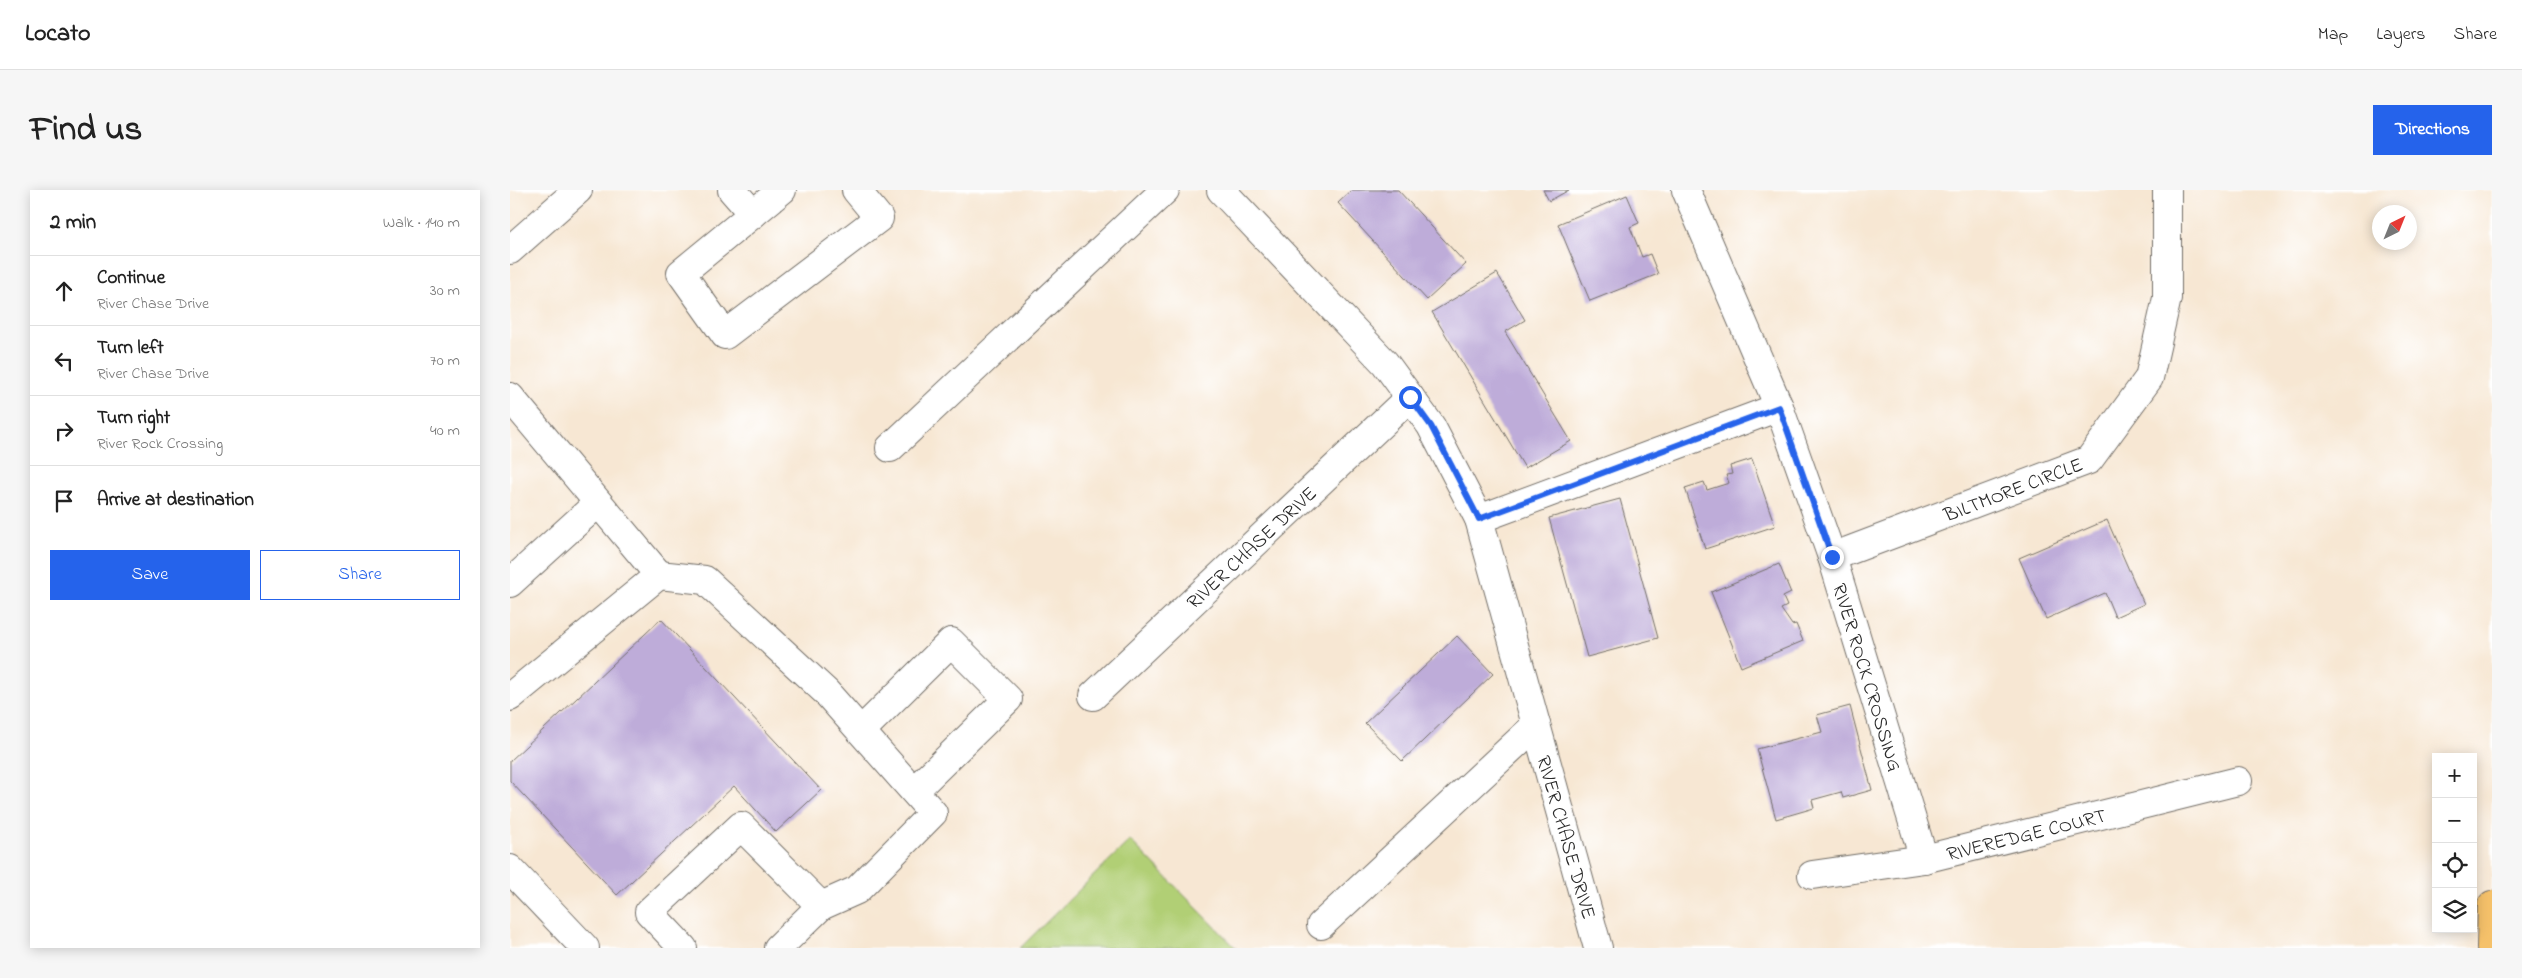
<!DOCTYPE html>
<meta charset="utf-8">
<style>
:root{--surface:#fff;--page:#f6f6f6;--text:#222;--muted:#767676;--line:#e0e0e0;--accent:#2563eb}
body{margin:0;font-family:"Indie Flower",sans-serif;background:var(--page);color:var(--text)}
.controls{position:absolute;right:15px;bottom:15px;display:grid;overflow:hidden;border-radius:0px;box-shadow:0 2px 12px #0003}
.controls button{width:45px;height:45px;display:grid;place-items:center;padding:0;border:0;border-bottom:1px solid var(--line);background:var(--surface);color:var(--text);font:25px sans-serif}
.compass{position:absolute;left:1862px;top:15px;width:45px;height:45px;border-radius:50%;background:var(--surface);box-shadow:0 2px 12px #0003;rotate:43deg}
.stop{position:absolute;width:15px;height:15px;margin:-11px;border:4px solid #2563eb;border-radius:50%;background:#fff}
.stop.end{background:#2563eb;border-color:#fff;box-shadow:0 1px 5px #0008}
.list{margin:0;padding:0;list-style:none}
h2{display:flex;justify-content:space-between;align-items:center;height:65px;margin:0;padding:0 20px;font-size:21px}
h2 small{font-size:16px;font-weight:400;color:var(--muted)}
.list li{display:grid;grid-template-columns:32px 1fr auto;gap:15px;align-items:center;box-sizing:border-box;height:70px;padding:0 20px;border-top:1px solid var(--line)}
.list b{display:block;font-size:19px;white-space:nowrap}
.list p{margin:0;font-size:16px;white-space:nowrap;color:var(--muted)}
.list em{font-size:16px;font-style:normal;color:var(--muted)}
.actions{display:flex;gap:10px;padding:15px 20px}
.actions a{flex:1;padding:11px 0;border:1px solid var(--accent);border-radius:0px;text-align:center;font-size:18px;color:var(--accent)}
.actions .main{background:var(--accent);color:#fff}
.icon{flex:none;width:28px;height:28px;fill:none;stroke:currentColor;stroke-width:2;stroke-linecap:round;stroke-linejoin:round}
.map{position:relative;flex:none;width:1982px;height:758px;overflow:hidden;border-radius:0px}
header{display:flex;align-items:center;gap:30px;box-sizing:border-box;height:70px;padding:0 25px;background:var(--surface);border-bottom:1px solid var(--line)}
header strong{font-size:24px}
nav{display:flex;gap:28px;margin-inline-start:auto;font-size:18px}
.intro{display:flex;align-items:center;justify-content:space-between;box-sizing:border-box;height:120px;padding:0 30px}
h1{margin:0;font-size:35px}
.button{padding:12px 22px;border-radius:0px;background:var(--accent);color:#fff;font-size:18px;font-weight:700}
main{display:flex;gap:30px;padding:0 30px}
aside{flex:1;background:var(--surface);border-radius:0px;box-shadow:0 2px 12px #0003}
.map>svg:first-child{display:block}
</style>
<header>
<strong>Locato</strong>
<nav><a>Map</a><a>Layers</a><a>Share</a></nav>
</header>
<div class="intro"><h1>Find us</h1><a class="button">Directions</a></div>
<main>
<aside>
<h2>2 min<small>Walk · 140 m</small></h2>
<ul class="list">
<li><svg class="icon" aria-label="ahead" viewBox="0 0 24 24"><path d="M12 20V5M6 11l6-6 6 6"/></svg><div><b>Continue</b><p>River Chase Drive</p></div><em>30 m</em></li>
<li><svg class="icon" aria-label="left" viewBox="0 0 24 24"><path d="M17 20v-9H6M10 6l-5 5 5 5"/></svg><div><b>Turn left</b><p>River Chase Drive</p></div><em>70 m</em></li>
<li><svg class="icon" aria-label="right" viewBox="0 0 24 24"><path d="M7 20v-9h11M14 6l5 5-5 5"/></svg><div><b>Turn right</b><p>River Rock Crossing</p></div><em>40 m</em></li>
<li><svg class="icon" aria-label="arrive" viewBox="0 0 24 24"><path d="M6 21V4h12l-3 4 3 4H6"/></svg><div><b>Arrive at destination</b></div></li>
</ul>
<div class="actions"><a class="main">Save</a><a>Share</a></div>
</aside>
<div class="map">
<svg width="1982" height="758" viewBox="0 0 1982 758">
<rect width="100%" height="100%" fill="#fff"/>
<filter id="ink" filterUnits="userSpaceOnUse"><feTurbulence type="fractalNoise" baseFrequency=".02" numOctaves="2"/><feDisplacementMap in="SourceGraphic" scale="10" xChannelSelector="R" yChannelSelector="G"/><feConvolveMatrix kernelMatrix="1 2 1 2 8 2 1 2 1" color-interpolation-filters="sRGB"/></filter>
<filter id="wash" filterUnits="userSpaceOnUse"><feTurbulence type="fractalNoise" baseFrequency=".0096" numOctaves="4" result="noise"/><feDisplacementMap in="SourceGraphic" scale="20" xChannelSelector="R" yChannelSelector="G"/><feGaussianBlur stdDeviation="1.12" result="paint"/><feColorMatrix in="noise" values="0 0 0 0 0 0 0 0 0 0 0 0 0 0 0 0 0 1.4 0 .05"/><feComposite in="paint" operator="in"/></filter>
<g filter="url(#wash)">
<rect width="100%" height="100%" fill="#f7e7d3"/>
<path fill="#b1cf75" stroke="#6e7d50" d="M620 650 726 758H510Z"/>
<g id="blocks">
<g fill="#beacd9">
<path d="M842 0H888L956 74 917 110 828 13Z"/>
<path d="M1033 0H1059L1039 11Z"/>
<path d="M1117 5 1129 33 1120 37 1132 67 1140 64 1148 84 1080 111 1048 34Z"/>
<path d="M987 83 1015 130 995 142 1061 251 1015 278 922 122Z"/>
<path d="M1242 269 1265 336 1195 359 1175 298 1194 292 1197 300 1219 293 1216 285 1222 284 1220 276Z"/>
<path d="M1110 309 1148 448 1077 467 1039 328Z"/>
<path d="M1597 330 1634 414 1605 427 1595 403 1536 429 1509 368Z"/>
<path d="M1269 374 1281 403 1273 407 1277 416 1271 419 1282 435 1286 434 1293 451 1231 477 1201 402Z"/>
<path d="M151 429 311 600 266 642 224 596 107 705 0 591V571Z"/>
<path d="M947 446 983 484 892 571 855 533Z"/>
<path d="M1340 516 1362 600 1333 608 1331 602 1302 610 1304 618 1266 629 1247 559 1312 542 1307 525Z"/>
</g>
</g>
</g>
<g filter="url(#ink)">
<use href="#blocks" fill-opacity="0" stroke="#726d66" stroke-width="1"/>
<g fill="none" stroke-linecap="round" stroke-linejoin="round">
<defs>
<g id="minor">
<path d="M222 0 243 24"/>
<path d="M272 0 171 83 215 145 369 28 346 0"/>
<path d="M711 0 875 173 921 236 969 329"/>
<path d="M1176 0 1269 217 1322 367 1414 669"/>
<path d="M0 60 68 0"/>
<path d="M0 207 149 385 0 507"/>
<path d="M380 258 655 0"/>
<path d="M1322 367 1579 270 1639 188 1657 108V0"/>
<path d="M149 385 195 390 316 502 423 623 347 700 311 716 231 636 139 722 173 758"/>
<path d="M0 393 88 313"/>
<path d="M583 506 900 207"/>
<path d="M351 541 441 452 498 509 404 601"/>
<path d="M0 679 75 758"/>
<path d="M1302 685 1414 669 1728 591"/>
<path d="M811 735 1026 535"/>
<path d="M268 758 311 716"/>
<path d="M1088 758 969 329 1269 217"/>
</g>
<path id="highway" d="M1981 758 1982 715"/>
</defs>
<use href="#minor" stroke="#726d66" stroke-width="30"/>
<use href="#highway" stroke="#726d66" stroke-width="30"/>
<use href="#minor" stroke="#fff" stroke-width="28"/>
<use href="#highway" stroke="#f5c16b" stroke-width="28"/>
</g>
</g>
<g fill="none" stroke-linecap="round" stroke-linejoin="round" filter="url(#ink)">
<path stroke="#2563eb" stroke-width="6" d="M900 207 921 236 969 329 1269 217 1322 367"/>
</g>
<g text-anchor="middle" stroke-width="4" stroke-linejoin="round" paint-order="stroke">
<g font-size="20" fill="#2b2b2b" stroke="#fff">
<text transform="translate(1503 299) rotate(-21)" y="7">BILTMORE CIRCLE</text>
<text transform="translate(741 357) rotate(-43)" y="7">RIVER CHASE DRIVE</text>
<text transform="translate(1358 487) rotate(73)" y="7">RIVER ROCK CROSSING</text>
<text transform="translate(1516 644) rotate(-14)" y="7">RIVEREDGE COURT</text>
<text transform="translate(1057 647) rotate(74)" y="7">RIVER CHASE DRIVE</text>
</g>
</g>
</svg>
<div class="controls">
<button>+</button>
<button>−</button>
<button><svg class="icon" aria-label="locate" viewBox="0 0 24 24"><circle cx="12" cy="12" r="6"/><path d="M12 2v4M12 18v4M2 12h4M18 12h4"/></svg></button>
<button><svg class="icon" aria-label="layers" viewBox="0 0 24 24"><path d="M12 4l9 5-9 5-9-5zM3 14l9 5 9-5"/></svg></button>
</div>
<svg class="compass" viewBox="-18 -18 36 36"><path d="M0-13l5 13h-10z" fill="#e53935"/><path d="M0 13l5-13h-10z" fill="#767676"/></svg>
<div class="stop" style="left:900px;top:207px"></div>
<div class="stop end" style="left:1322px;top:367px"></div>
</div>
</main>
